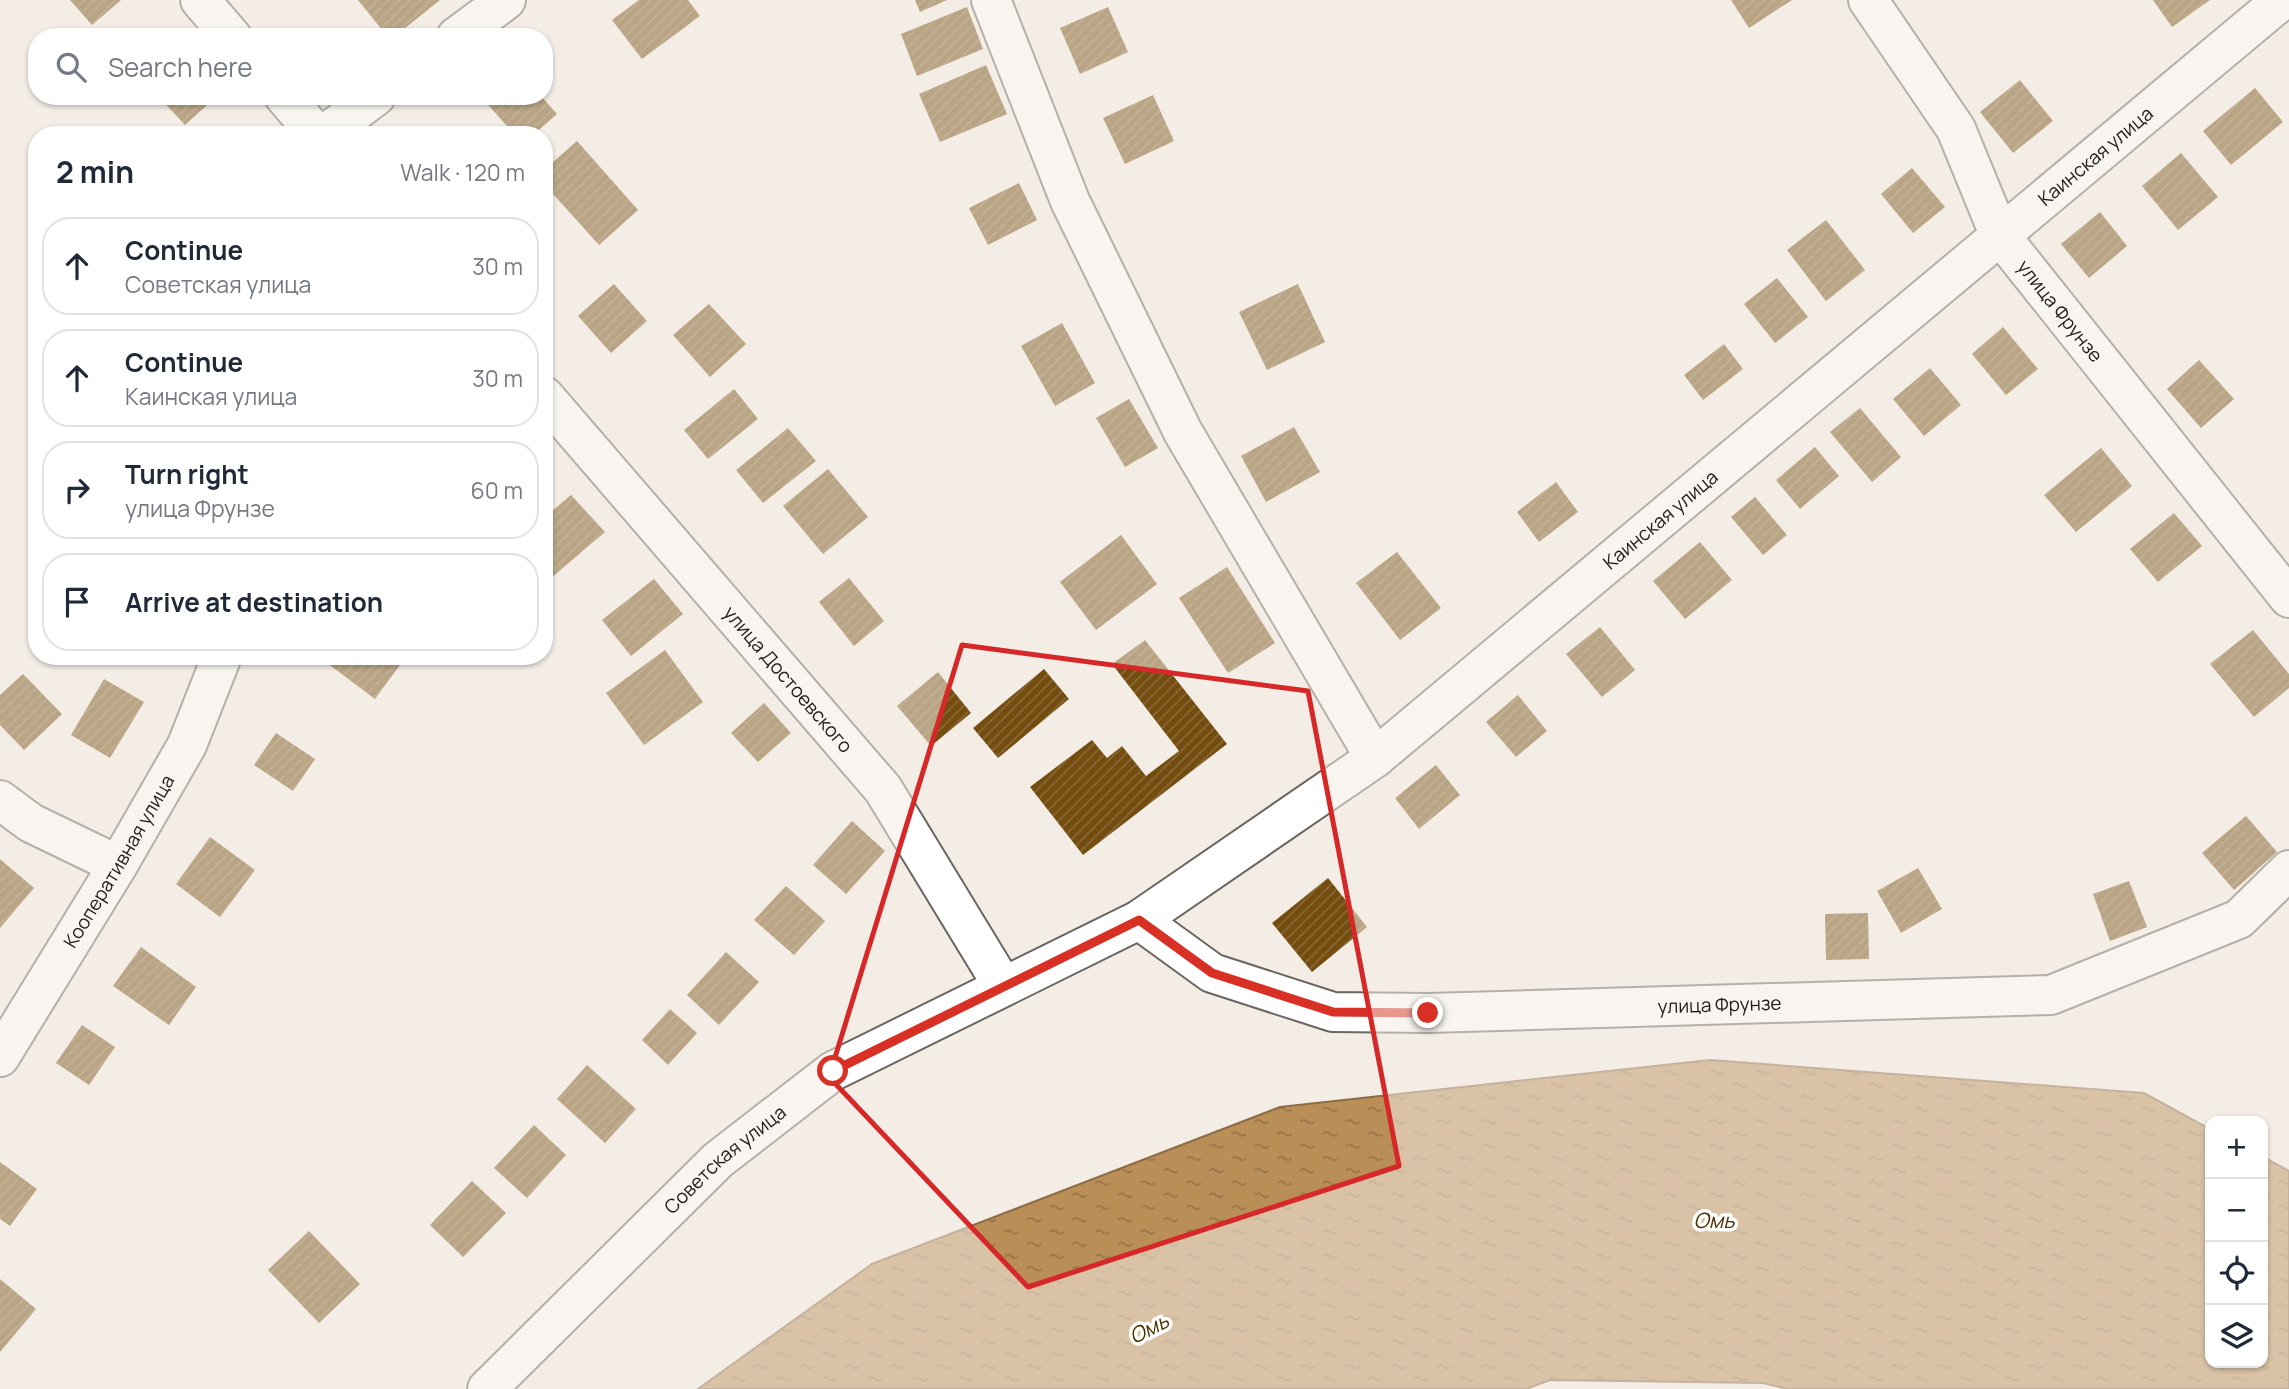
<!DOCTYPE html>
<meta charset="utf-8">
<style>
:root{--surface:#fff;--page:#f2f2f3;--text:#1f2937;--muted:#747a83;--line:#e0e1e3}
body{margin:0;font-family:Manrope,sans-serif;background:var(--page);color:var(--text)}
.controls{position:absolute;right:21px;bottom:21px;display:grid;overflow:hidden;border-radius:14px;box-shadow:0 2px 5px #0004}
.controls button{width:63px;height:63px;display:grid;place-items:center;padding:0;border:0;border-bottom:2px solid var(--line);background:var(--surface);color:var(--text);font:35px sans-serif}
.stop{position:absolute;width:21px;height:21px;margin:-16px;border:5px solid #d93025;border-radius:50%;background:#fff}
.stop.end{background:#d93025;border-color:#fff;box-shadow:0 2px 7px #0008}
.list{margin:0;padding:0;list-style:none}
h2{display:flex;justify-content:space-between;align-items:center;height:91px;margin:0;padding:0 28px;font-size:30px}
h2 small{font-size:23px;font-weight:400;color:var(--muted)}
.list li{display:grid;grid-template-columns:46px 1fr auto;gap:21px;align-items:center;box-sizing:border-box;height:98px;margin:0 14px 14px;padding:0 14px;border:2px solid var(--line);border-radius:28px}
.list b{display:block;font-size:26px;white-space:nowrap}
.list p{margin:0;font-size:23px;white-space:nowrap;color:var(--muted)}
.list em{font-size:23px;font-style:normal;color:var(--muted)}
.icon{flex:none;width:38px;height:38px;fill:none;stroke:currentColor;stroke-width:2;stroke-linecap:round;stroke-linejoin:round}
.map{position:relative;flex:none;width:2289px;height:1389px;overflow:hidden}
.search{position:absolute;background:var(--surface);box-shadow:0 2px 5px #0004;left:28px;top:28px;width:525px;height:77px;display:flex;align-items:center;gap:18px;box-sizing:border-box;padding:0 24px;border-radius:28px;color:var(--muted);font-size:26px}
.panel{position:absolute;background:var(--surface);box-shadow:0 2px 5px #0004;left:28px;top:126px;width:525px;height:539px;border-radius:28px}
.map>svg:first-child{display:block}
</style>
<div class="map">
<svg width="2289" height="1389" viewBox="0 0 2289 1389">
<defs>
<pattern id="water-ripples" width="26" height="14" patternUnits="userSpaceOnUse" patternTransform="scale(1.75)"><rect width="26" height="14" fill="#ba8f57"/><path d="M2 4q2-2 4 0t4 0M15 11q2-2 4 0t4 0" fill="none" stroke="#977447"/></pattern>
<pattern id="building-hatch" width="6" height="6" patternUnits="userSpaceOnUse" patternTransform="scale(1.75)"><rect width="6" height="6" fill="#744d0e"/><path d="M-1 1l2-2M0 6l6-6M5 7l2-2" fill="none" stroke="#866839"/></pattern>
</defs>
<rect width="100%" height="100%" fill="#f3ede6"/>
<path fill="url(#water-ripples)" stroke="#8c6c45" stroke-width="2" d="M1710 1060 2144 1093 2210 1129V1363H2263V1157L2289 1171V1389H1788L1763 1383 1550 1380 1526 1389H698L872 1264 1280 1107Z"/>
<g fill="url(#building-hatch)">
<path d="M70 0H121L92 25Z"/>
<path d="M358 0H440L394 37H388Z"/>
<path d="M639 0H688L700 16 642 59 612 20Z"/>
<path d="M915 0H947L920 12Z"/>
<path d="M1731 0H1792L1749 28Z"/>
<path d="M2153 0H2210L2172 27Z"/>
<path d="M967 7 983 49 917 76 901 34Z"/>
<path d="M1108 7 1128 52 1080 74 1060 28Z"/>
<path d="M986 65 1007 114 940 142 919 94Z"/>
<path d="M2020 80 2053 121 2013 153 1980 112Z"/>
<path d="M2255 88 2283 122 2231 165 2203 131Z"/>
<path d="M1153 95 1174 141 1125 164 1103 118Z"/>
<path d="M158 96H217L185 125Z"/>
<path d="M486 96H541L557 114 533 135H515L483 99Z"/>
<path d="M577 141 638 210 599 245 544 184V170Z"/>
<path d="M2181 153 2218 197 2178 230 2142 186Z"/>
<path d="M1912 168 1945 207 1913 233 1881 194Z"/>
<path d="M1019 183 1037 220 988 245 969 208Z"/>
<path d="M2100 212 2127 246 2089 278 2061 244Z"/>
<path d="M1826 220 1865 270 1826 301 1787 250Z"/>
<path d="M1777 278 1808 317 1775 343 1744 304Z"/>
<path d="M614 284 647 321 611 353 578 316Z"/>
<path d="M1298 284 1325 342 1267 370 1239 312Z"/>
<path d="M709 304 746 344 710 377 673 335Z"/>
<path d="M1062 323 1095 383 1055 406 1021 346Z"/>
<path d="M2003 327 2038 369 2006 395 1972 354Z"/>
<path d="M1724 344 1743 369 1703 400 1684 375Z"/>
<path d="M2199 360 2234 399 2201 428 2167 389Z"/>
<path d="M1930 368 1961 405 1924 436 1893 399Z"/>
<path d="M734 389 758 419 708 459 684 430Z"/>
<path d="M1129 399 1158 448 1125 467 1096 418Z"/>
<path d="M1860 408 1901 457 1872 482 1830 432Z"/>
<path d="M1294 427 1320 472 1266 502 1241 456Z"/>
<path d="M788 428 816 461 763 503 736 470Z"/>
<path d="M1815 447 1839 476 1800 509 1776 480Z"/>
<path d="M2101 448 2132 486 2076 532 2044 495Z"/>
<path d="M828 469 868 517 823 554 783 506Z"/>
<path d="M1556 482 1578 512 1539 542 1517 512Z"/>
<path d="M571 495 605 532 544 584V518Z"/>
<path d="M1755 497 1787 535 1763 555 1731 517Z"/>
<path d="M2174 513 2202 546 2158 582 2130 549Z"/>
<path d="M1121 535 1157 584 1096 630 1060 582Z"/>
<path d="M1700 542 1732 580 1685 619 1653 581Z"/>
<path d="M1397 552 1441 608 1400 640 1356 583Z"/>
<path d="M1227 567 1275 643 1228 673 1179 598Z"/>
<path d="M849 578 884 621 854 646 819 602Z"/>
<path d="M654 579 683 614 631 656 602 620Z"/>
<path d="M1600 627 1635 670 1602 697 1566 654Z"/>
<path d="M2253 630 2289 674V688L2254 717 2210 664Z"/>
<path d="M1145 640 1227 744 1083 855 1030 787 1092 740 1107 758 1122 746 1146 776 1179 751 1112 664Z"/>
<path d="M665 650 703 702 644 745 606 693Z"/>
<path d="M332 656H394L402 662 375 699 327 663Z"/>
<path d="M1044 669 1069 699 998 758 973 728Z"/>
<path d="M938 672 971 713 931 746 897 706Z"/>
<path d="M23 674 62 714 24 750 0 725V695Z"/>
<path d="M104 679 144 702 110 758 71 735Z"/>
<path d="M1518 695 1547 731 1516 757 1486 722Z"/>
<path d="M764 703 791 733 758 762 731 733Z"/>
<path d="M276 733 315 759 293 791 254 765Z"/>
<path d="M1436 765 1460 795 1419 829 1395 798Z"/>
<path d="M2246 816 2277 852 2234 890 2202 853Z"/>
<path d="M852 821 885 851 846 894 813 865Z"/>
<path d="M210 837 255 870 220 917 176 884Z"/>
<path d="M0 859 34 888 0 928Z"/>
<path d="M1918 868 1942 909 1901 933 1877 891Z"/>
<path d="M1328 878 1367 927 1312 972 1272 923Z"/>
<path d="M2129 881 2147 927 2110 941 2093 894Z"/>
<path d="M786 886 825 921 794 955 754 920Z"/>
<path d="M1868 913 1869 959 1826 960 1825 914Z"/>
<path d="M141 947 196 987 169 1025 113 986Z"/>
<path d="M726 952 759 982 719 1025 687 995Z"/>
<path d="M670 1009 697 1033 668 1065 642 1040Z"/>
<path d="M82 1025 115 1047 89 1085 56 1063Z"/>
<path d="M587 1065 636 1109 605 1143 557 1099Z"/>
<path d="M534 1125 566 1155 527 1198 494 1168Z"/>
<path d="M0 1162 37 1189 10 1226 0 1219Z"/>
<path d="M472 1181 506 1213 463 1257 430 1225Z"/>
<path d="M309 1231 360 1284 319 1323 268 1270Z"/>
<path d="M0 1279 36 1309 0 1352Z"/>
</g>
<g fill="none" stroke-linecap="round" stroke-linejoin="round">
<defs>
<g id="street">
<path d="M991 0 1070 201 1183 432 1375 758"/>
<path id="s1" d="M1868 0 1956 129 1999 234 2289 598"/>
<path d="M456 37 506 0"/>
<path d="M324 135 376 96"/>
<path d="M0 800 31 823 118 865"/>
<path id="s2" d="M1139 920 1212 973 1333 1012 1428 1013 2051 995 2239 919 2289 870"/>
<path id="s3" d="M0 1057 118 865 187 745 222 656"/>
</g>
<g id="secondary">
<path d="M200 0 232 37"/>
<path d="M284 96 317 135"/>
<path id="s4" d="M544 396 883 789 1003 986"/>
<path id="s5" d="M487 1389 718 1160 833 1071 1139 920 1375 758 2282 0"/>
</g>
</defs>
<use href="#street" stroke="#6a655f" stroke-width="42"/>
<use href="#secondary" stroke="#6a655f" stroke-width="42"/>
<use href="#street" stroke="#fff" stroke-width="38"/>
<use href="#secondary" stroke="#fff" stroke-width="38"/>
</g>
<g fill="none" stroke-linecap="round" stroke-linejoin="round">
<path stroke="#d93025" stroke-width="9" d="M833 1071 1139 920 1212 973 1333 1012 1428 1013"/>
</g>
<path d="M0 0H2289V1389H0ZM962 645 1308 691 1399 1166 1028 1287 829 1077Z" fill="#f3ede6" fill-opacity=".55" fill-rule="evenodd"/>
<path fill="none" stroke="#d62828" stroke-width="5" stroke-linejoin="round" d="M962 645 1308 691 1399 1166 1028 1287 829 1077Z"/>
<g text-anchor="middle" stroke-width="7" stroke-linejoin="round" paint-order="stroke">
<g font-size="19" fill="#1f1c1a" stroke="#fff">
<text dy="7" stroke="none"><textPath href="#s5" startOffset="2037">Каинская улица</textPath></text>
<text dy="7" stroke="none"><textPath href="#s1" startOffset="368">улица Фрунзе</textPath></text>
<text dy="7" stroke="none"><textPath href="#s5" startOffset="1470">Каинская улица</textPath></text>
<text dy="7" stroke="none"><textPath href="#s4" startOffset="374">улица Достоевского</textPath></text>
<text dy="7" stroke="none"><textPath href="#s3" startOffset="229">Кооперативная улица</textPath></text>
<text dy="7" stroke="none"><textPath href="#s2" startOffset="604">улица Фрунзе</textPath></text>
<text dy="7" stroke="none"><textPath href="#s5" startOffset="331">Советская улица</textPath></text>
</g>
<g font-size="21" font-style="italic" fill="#513303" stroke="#fff">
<text x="1714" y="1228">Омь</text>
<text transform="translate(1149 1329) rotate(-27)" y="7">Омь</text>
</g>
</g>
</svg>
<div class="controls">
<button>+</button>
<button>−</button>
<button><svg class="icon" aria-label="locate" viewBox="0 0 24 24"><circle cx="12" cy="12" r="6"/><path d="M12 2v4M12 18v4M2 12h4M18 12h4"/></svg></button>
<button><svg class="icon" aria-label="layers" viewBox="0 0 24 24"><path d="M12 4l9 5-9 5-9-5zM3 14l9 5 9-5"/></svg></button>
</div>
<div class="stop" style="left:833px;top:1071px"></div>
<div class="stop end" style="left:1428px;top:1013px"></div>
<div class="search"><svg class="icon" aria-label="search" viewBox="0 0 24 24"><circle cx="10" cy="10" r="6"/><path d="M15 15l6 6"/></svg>Search here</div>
<section class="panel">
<h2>2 min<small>Walk · 120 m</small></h2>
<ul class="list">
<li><svg class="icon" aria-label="ahead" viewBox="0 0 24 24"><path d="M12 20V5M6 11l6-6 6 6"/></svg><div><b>Continue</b><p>Советская улица</p></div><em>30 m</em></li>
<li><svg class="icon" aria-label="ahead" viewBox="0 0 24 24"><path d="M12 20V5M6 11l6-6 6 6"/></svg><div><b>Continue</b><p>Каинская улица</p></div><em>30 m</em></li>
<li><svg class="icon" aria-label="right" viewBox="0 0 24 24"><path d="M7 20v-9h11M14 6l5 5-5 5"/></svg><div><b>Turn right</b><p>улица Фрунзе</p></div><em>60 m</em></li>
<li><svg class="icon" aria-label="arrive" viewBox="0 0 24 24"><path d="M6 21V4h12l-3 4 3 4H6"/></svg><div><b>Arrive at destination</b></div></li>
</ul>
</section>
</div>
